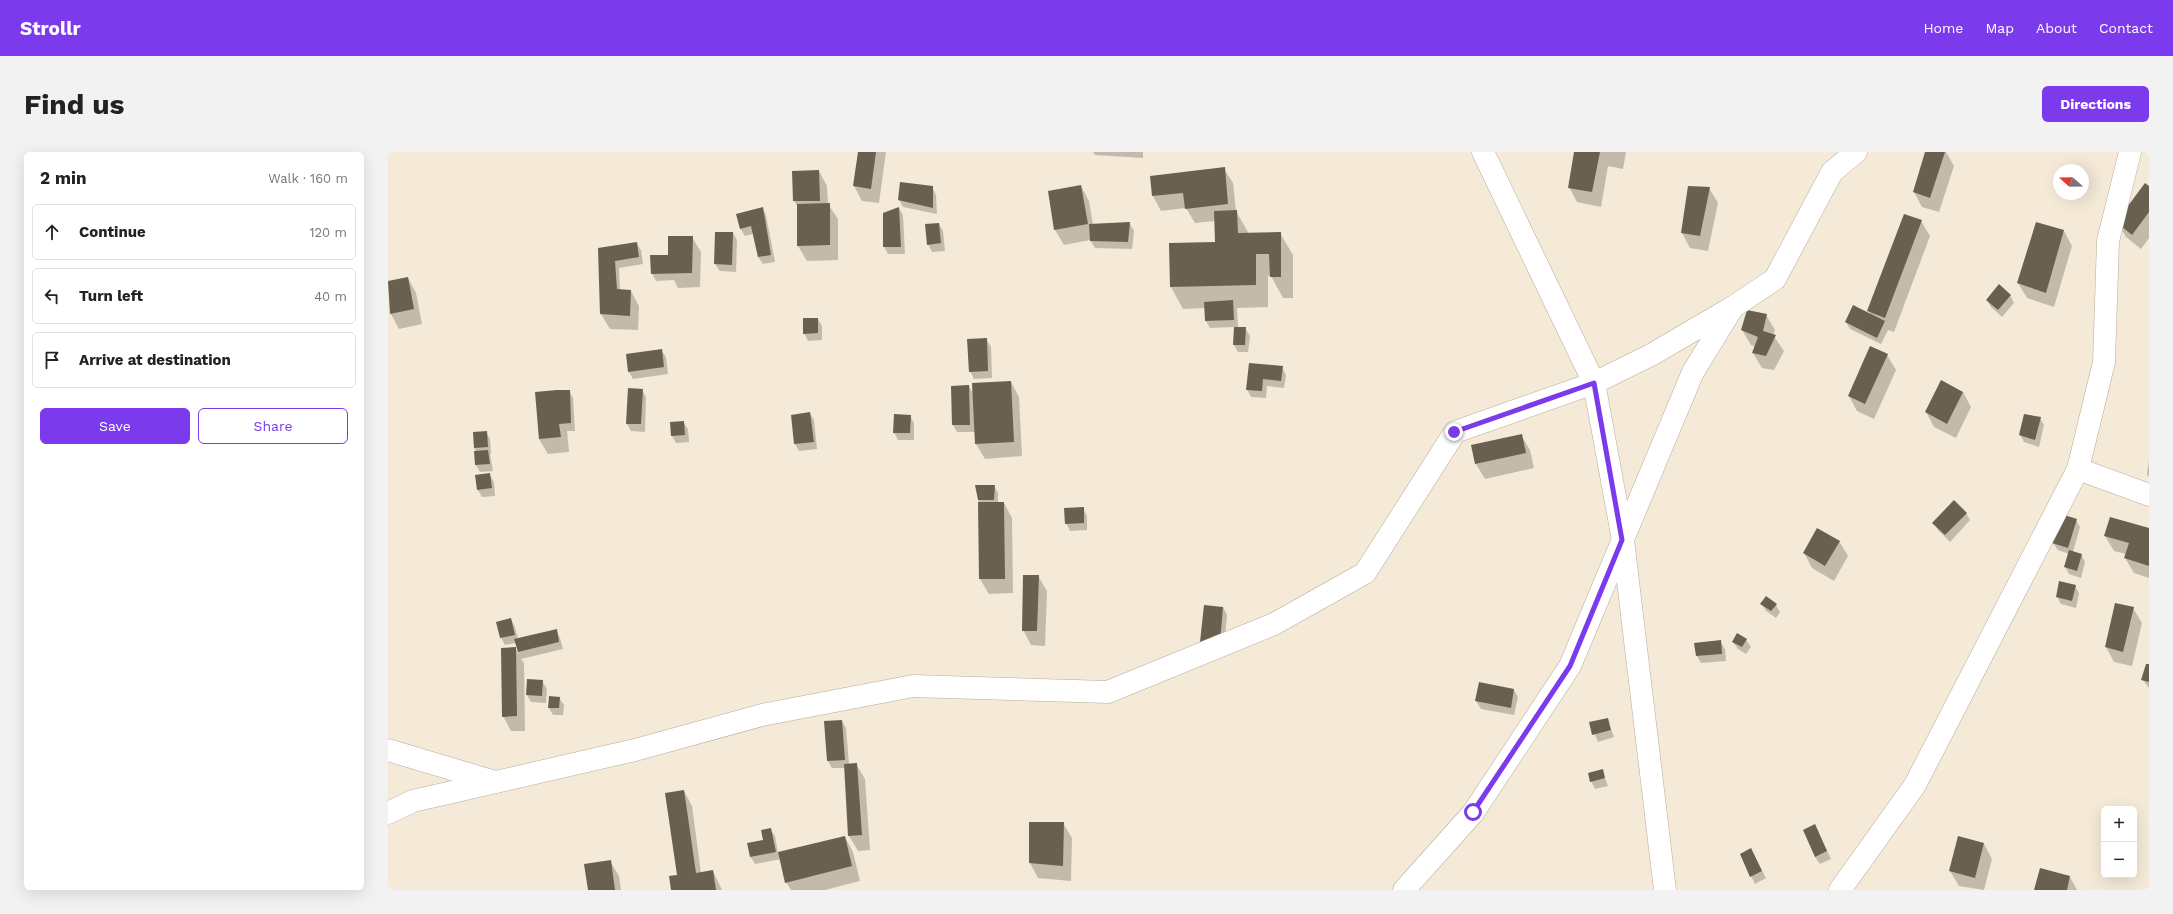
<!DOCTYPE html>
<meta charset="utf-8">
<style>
:root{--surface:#fff;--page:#f2f2f2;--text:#222;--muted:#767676;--line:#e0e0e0;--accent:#7c3aed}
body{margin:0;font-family:"Work Sans",sans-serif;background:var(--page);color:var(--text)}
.controls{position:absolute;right:12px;bottom:12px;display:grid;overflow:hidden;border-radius:6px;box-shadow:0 4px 16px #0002}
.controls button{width:36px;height:36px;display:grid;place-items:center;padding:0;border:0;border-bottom:1px solid var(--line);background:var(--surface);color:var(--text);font:20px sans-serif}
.compass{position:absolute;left:1665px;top:12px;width:36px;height:36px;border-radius:50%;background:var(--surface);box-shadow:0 4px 16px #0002;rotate:290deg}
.stop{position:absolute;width:12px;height:12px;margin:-9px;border:3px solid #7c3aed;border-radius:50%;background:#fff}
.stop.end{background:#7c3aed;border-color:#fff;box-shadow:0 1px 4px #0008}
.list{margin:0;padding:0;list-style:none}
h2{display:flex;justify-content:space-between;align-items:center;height:52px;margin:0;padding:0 16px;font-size:17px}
h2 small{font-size:13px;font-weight:400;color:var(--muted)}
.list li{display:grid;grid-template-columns:26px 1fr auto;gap:12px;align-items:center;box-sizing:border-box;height:56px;margin:0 8px 8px;padding:0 8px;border:1px solid var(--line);border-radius:6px}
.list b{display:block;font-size:15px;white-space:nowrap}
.list em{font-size:13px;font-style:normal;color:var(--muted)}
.actions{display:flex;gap:8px;padding:12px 16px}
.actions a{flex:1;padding:9px 0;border:1px solid var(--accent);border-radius:6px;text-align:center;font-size:14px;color:var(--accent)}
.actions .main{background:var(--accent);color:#fff}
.icon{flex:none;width:22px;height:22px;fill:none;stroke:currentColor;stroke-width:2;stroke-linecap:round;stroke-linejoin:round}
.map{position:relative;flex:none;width:1761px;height:738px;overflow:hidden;border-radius:6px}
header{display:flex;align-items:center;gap:24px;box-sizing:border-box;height:56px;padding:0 20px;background:var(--accent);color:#fff}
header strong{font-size:19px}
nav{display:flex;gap:22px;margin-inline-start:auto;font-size:14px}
.intro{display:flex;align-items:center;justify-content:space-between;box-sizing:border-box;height:96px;padding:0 24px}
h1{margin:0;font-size:28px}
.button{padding:10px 18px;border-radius:6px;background:var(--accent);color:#fff;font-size:14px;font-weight:700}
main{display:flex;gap:24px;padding:0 24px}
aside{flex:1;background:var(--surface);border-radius:6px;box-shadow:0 4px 16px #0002}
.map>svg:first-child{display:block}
</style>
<header>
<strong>Strollr</strong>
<nav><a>Home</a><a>Map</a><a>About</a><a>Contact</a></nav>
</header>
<div class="intro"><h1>Find us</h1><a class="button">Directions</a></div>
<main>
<aside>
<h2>2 min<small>Walk · 160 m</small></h2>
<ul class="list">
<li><svg class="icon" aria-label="ahead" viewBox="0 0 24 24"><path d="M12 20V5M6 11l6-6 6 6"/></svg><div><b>Continue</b></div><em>120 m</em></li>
<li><svg class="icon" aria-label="left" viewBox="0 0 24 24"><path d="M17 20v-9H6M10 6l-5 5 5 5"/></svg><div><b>Turn left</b></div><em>40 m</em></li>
<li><svg class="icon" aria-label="arrive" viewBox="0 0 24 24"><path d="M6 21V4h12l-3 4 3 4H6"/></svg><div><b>Arrive at destination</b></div></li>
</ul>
<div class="actions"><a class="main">Save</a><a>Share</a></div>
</aside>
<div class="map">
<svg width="1761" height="738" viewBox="0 0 1761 738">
<rect width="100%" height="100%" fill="#f5e9d7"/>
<g fill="#0003">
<path d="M471 0H498L491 51 474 49 466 34Z"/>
<path d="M705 0H755V6L707 3Z"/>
<path d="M1187 0H1238L1235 17 1220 14 1213 55 1189 50 1181 35Z"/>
<path d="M1538 0H1558L1566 14 1551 60 1534 55 1526 40Z"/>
<path d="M836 17 845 31 848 59 861 82 892 81 905 103V146H895L883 124H880V155L849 156 850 176H857L862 184 860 200H850L846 193 847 175 822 176 818 169V156L795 157 783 135 782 92 828 91 827 69 807 71 798 56 773 59 765 44Z"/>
<path d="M431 19 439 34 440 52 450 67V108L419 109 410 94V55L406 49 405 20Z"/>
<path d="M693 34 701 49 705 73 742 72 746 79 744 97 707 96 702 88 676 93 667 78Z"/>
<path d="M544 35 548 43 549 62 515 55 511 48Z"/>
<path d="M1321 36 1330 51 1320 99 1302 96 1294 81Z"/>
<path d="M1761 36V86L1753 97 1738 85 1729 70Z"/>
<path d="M374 56 378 63 387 110 375 112 370 105 365 82 357 84 352 76Z"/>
<path d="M511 56 515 63 517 102H500L496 94Z"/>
<path d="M1533 69 1542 84 1506 180 1500 178 1493 192 1462 177 1458 170 1483 163 1480 158Z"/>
<path d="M551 72 555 79 557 99 544 100 540 92Z"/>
<path d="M1676 79 1684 94 1666 155 1639 146 1630 131Z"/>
<path d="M345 81 349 88 348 120 332 119 327 112Z"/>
<path d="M304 85 313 100 312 135 290 136 286 128 268 129 264 121 279 104Z"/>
<path d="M248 91 253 98 255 112 231 116 232 138 243 139 251 154 250 178 222 177 213 162 211 97Z"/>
<path d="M20 126 28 141 34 172 11 177 3 162 0 130Z"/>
<path d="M1622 143 1626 151 1614 165 1603 155 1599 148Z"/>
<path d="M1378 163 1387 178 1385 183 1396 199 1386 218 1374 216 1365 201 1368 195 1363 193 1354 178Z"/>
<path d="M430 167 434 174V188L420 189 416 181Z"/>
<path d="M598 187 603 195 604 226 586 227 582 219Z"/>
<path d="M273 198 278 205 280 222 245 227 241 220Z"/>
<path d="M1499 203 1508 218 1486 267 1469 259 1461 244Z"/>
<path d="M862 212 894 215 898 223 896 236 879 234 878 246 863 245 859 237Z"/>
<path d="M623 230 631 245 634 304 597 307 588 292 587 280H569L565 273 581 234 585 242Z"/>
<path d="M254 238 258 245 257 280 243 279 239 272Z"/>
<path d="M181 239 185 246 187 279H179L181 300 160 302 151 287 148 241Z"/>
<path d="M1575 240 1583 255 1568 286 1546 275 1538 260Z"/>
<path d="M422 261 426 268 429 297 411 299 407 292Z"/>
<path d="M522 264 526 271V288H510L506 280Z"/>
<path d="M1652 266 1656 273 1651 295 1636 290 1632 283Z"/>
<path d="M295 270 300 277 301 290 288 291 284 284Z"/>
<path d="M98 280 102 287 103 302H102L105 319 92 320 88 313 89 300 86 296Z"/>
<path d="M1133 283 1142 298 1146 316 1097 327 1088 312 1084 294Z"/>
<path d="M1761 309V325L1759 322Z"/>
<path d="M101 322 106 330 107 344 94 345 90 338Z"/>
<path d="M606 334 610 341V351H616L624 366 625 441 601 442 592 427V351L590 348Z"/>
<path d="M695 356 699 364V378L682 379 678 371Z"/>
<path d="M1578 361 1582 368 1562 390 1550 378 1546 371Z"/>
<path d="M1688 368 1692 375 1685 400 1693 402 1697 410 1693 426 1681 422 1677 415 1681 402 1670 398 1665 391Z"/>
<path d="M1761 378V426L1746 421 1737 406 1738 402 1726 399 1717 384Z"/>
<path d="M1451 389 1460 404 1446 429 1424 416 1416 401Z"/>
<path d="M650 424 659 439 657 494 643 493 635 478Z"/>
<path d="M1687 434 1691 441 1688 456 1673 452 1669 445Z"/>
<path d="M1374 452 1388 453 1392 460 1388 466 1378 459Z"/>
<path d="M835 455 839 463 836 498 818 497Z"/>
<path d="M1745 456 1754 471 1744 514 1726 510 1718 495Z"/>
<path d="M123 467 127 475 130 487 168 478 172 486 175 497 133 507 136 511 137 579H123L115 564 127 496 131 502 128 491 117 493 113 486 109 471Z"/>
<path d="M1358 488 1363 495 1358 502 1350 497 1345 490Z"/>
<path d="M1332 489 1337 497 1338 509 1313 511 1309 504 1307 492Z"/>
<path d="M1761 513V536L1755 528Z"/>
<path d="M154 529 159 537 158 551 143 550 139 543Z"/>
<path d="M1092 531 1126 538 1130 545 1126 563 1093 557 1088 549Z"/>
<path d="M171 546 176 553 175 563H165L161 556Z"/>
<path d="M1219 567 1226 585 1210 590 1202 571Z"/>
<path d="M454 569 458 576 461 612H468L477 627 482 698 470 699 461 684 457 616H444L440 609 437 570Z"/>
<path d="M1214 618 1220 634 1207 637 1203 629Z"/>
<path d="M296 639 304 654 313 721 325 719 334 738H284L290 724Z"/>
<path d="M642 671H675L684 686 683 729 650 726 642 711Z"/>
<path d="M1427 673 1443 707 1432 712 1427 705Z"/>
<path d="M382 677 387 684 390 701 457 685 465 700 472 729 437 738H403L398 730 393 707 367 712 362 704 376 689Z"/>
<path d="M1596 692 1604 707 1596 738 1571 734 1562 719Z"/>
<path d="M1363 697 1378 726 1367 732 1363 724Z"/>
<path d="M222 709 231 724 233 738H201Z"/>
<path d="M1653 717 1682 725 1689 738H1647Z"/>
</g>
<g fill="#6a6050">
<path d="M470 0H488L483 37 465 34Z"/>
<path d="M1186 0H1212L1204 40 1180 36Z"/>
<path d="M1537 0H1557L1542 46 1525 40Z"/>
<path d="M837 15 840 52 797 57 795 41 764 44 762 24Z"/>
<path d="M431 18 432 49H405L404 19Z"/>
<path d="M512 30 545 34V56L510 48Z"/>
<path d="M1757 31 1761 34V60L1744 83 1728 70Z"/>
<path d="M693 33 700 72 666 78 660 39Z"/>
<path d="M1300 34 1322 35 1312 84 1293 81Z"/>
<path d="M442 51V93L409 94V52Z"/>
<path d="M375 55 383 103 370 105 363 74 352 77 348 62Z"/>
<path d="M511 55 513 95H495V61Z"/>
<path d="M849 58 850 81 893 80V125H882L881 102H868V133L782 135 781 91 827 90 826 59Z"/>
<path d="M1516 62 1534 68 1497 166 1479 159Z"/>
<path d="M742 70 740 90 702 89 701 72Z"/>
<path d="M1648 70 1676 78 1658 141 1629 131Z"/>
<path d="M551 71 553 91 539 93 537 72Z"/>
<path d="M327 80H345L344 113 326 112Z"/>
<path d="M280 84H305L304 121 263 122 262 103H280Z"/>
<path d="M249 90 251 105 227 109 229 137 243 138 242 164 212 162 210 96Z"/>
<path d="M20 125 26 157 2 162 0 129Z"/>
<path d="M1611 132 1623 143 1610 158 1598 148Z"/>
<path d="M845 148 846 168 817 169 816 150Z"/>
<path d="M1465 153 1497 169 1489 186 1457 170Z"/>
<path d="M1359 158 1379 162 1375 179 1388 183 1378 204 1364 201 1370 185 1353 178Z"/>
<path d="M415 166H430V181L415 182Z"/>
<path d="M846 175H858L857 193H845Z"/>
<path d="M599 186 600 219 581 220 579 187Z"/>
<path d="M1482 194 1500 202 1477 252 1460 244Z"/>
<path d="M274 197 276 215 240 220 238 202Z"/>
<path d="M861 211 895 214 893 229 875 227 874 239 858 238Z"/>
<path d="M1553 228 1575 240 1559 272 1537 260Z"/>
<path d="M623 229 626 290 587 292 584 231Z"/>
<path d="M581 233 582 273H564L563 234Z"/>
<path d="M240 236 255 237 253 272H238Z"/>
<path d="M169 238H182L183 271 171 272 173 285 151 287 147 240Z"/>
<path d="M422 260 426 290 406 292 403 263Z"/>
<path d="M506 262 523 263 522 281H505Z"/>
<path d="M1636 262 1653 265 1647 288 1631 283Z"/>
<path d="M296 269 297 283 283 284 282 270Z"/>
<path d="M99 279 100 295 86 296 85 280Z"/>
<path d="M1134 282 1138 301 1087 312 1083 293Z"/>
<path d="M100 298 102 312 87 313 86 299Z"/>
<path d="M102 321 104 336 89 338 87 323Z"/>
<path d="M587 333H607L606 348H590Z"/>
<path d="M1566 348 1579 361 1557 383 1544 371Z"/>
<path d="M590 350H616L617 427H591Z"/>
<path d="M696 355V371L677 372 676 356Z"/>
<path d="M1673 362 1689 367 1680 396 1664 391Z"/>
<path d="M1722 365 1761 376V414L1736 406 1741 391 1716 384Z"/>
<path d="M1429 376 1452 389 1437 414 1415 401Z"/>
<path d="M1681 398 1694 402 1689 419 1676 415Z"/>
<path d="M635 423H651L649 479H634Z"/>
<path d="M1671 429 1688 433 1684 449 1668 445Z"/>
<path d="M1378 444 1389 452 1383 459 1372 452Z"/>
<path d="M1727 451 1746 455 1735 500 1717 495Z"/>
<path d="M816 453 835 455 832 491 812 490Z"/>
<path d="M123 466 127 483 112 486 108 470Z"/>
<path d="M169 477 171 490 130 500 126 487Z"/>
<path d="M1349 481 1359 487 1354 495 1344 490Z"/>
<path d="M1333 488 1334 502 1308 504 1306 491Z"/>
<path d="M128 495 129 564 114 565 113 496Z"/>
<path d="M1758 512H1761V530L1753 528Z"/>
<path d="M139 527 155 528 154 544 138 543Z"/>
<path d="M1091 530 1126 537 1123 556 1087 549Z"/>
<path d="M161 544 172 545 171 556H160Z"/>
<path d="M1220 566 1223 578 1204 583 1201 570Z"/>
<path d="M454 568 457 608 439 609 436 569Z"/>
<path d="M469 611 474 683 460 684 456 612Z"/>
<path d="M1215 617 1217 626 1202 630 1200 621Z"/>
<path d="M296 638 308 721 325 718 328 738H283L281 724 289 723 277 641Z"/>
<path d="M641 670H676L675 714 641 711Z"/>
<path d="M1427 672 1439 699 1427 705 1415 678Z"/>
<path d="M383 676 388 700 362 705 359 691 375 688 373 678Z"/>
<path d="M457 684 464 714 397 731 390 700Z"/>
<path d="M1570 684 1596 691 1587 726 1561 719Z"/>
<path d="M1363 696 1374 719 1362 725 1352 702Z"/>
<path d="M223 708 227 738H200L196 712Z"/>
<path d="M1652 716 1682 724 1679 738H1646Z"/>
</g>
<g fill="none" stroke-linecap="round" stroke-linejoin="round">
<defs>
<g id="minor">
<path d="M1095 0 1206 231 1235 388 1277 738"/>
<path d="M1690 317 1761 343"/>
<path d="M0 598 107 630"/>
<path d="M0 661 25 649 247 598 374 563 525 534 720 540 886 472 977 421 1067 280 1206 231 1263 203 1345 155"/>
<path d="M1016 738 1085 661 1182 514 1305 220 1345 155 1387 127 1444 20 1468 0"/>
<path d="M1452 738 1527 633 1690 317 1716 210 1720 89 1742 0"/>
</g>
</defs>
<use href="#minor" stroke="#b7ac9a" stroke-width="23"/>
<use href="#minor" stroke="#fff" stroke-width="22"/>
</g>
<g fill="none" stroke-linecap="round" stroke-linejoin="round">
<path stroke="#7c3aed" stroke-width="5" d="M1066 280 1206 231 1234 388 1182 514 1085 660"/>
</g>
</svg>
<div class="controls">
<button>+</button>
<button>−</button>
</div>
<svg class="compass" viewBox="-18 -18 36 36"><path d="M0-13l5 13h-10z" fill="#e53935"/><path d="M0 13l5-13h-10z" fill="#767676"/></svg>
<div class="stop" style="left:1085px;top:660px"></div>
<div class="stop end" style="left:1066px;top:280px"></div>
</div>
</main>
